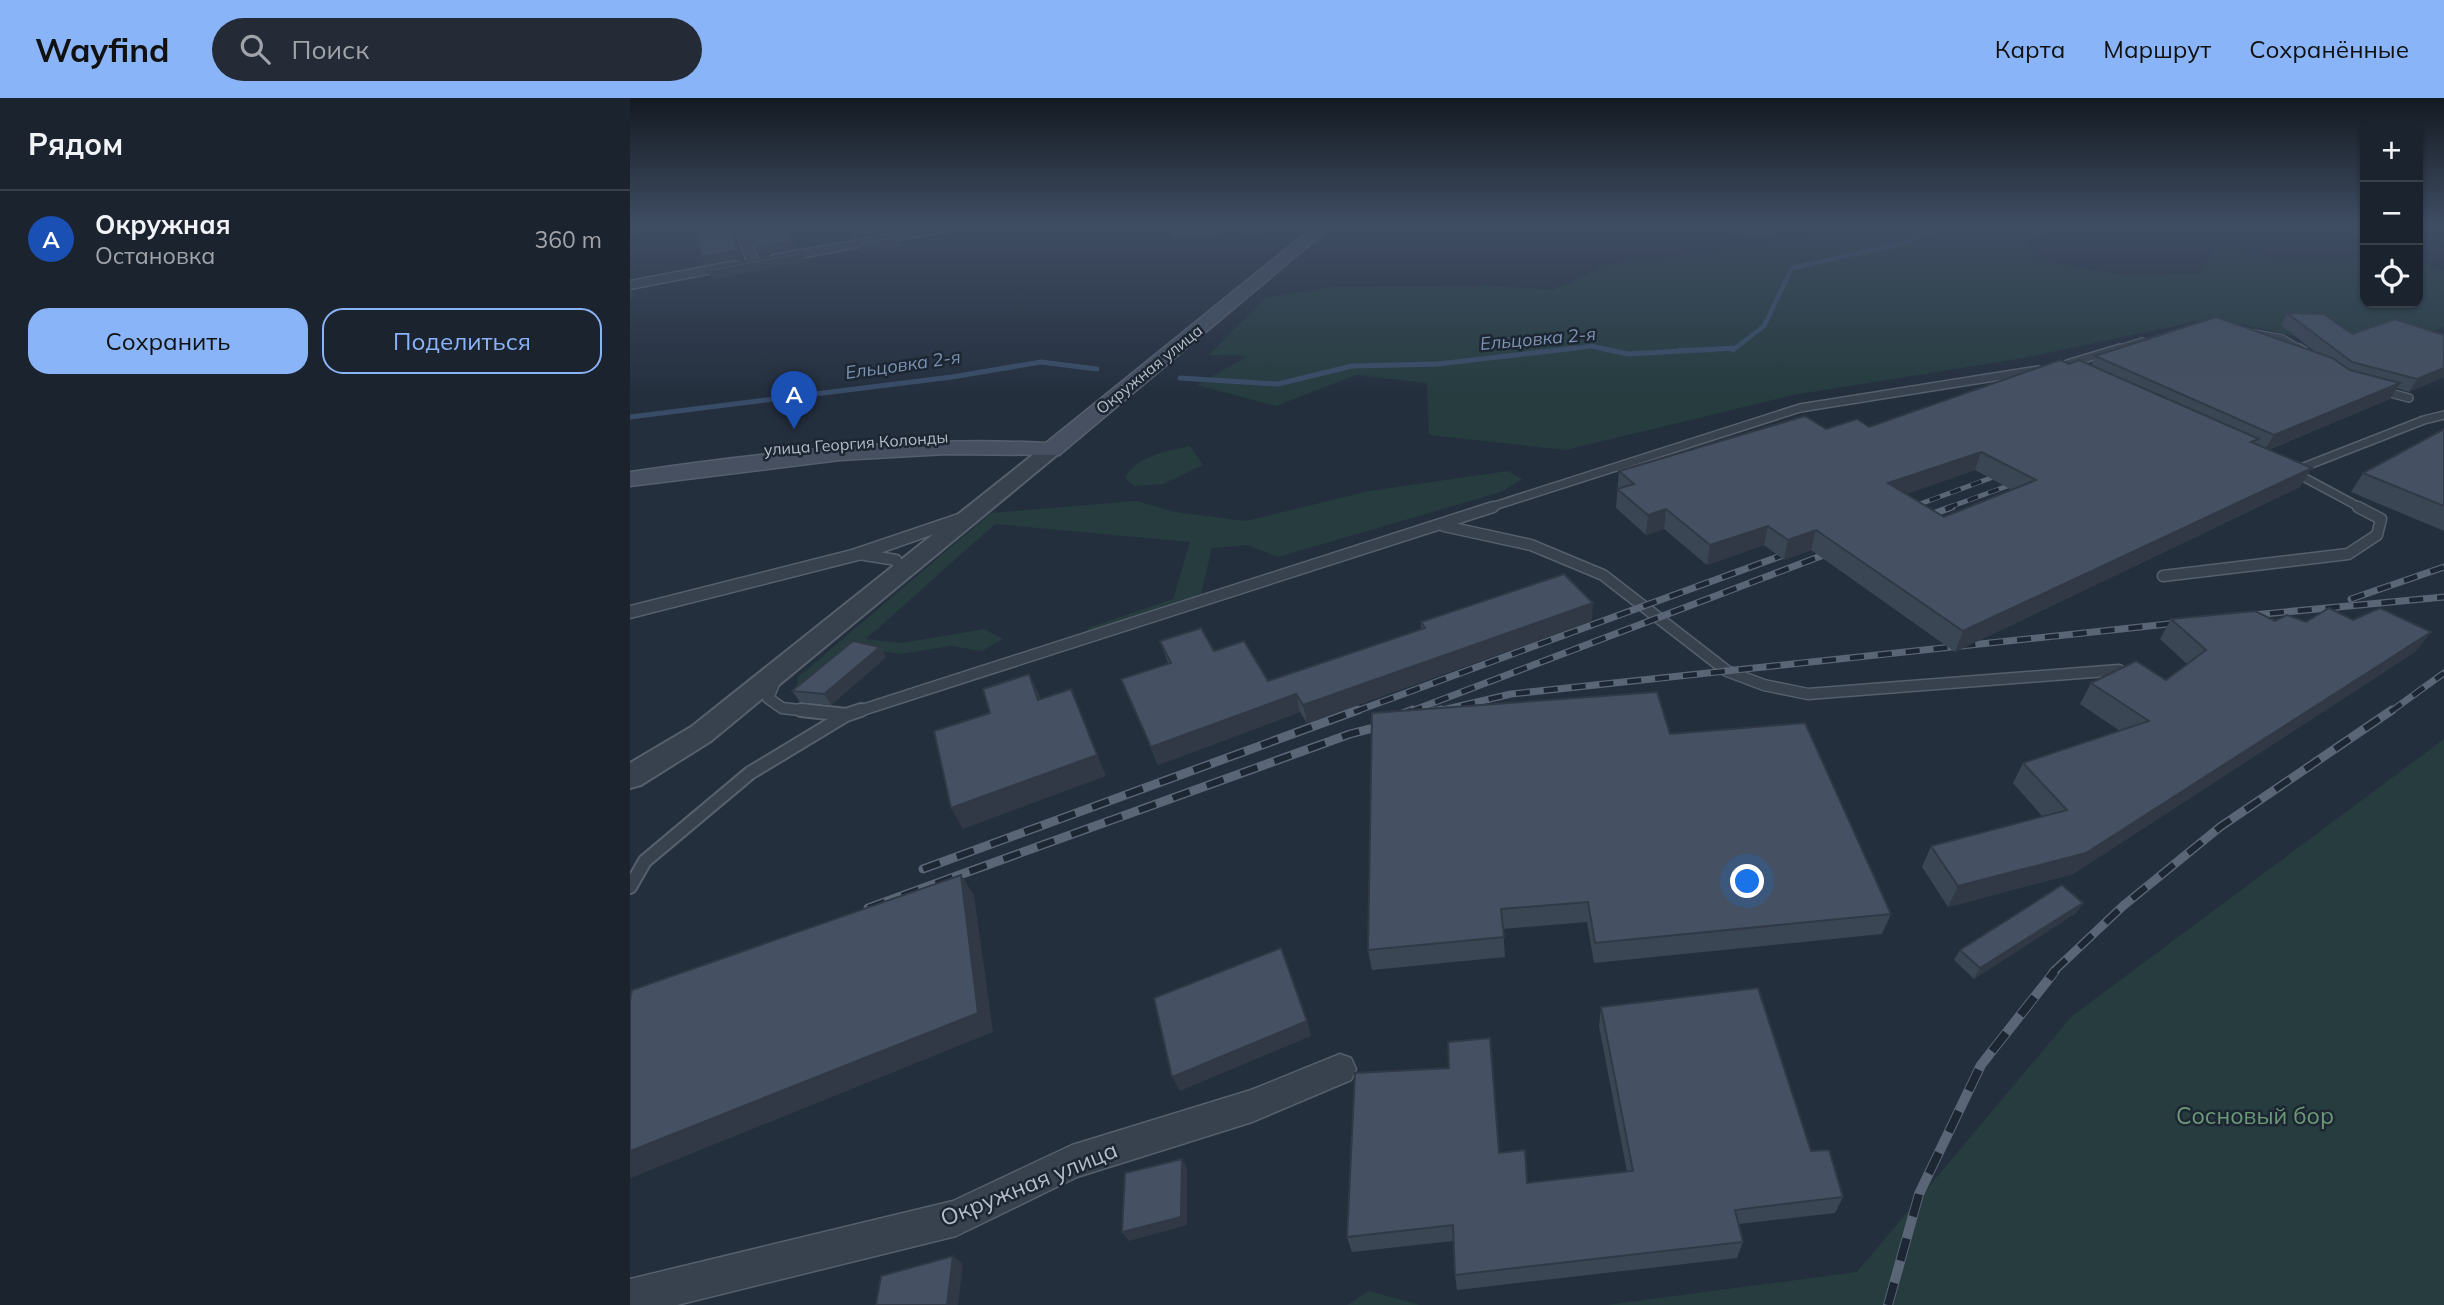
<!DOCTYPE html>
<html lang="ru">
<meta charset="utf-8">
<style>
:root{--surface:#1b232e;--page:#242b36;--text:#f1f3f6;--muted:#a0a4aa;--line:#39404a;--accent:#8ab4f8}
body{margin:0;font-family:Mulish,sans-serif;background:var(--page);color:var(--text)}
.controls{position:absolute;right:21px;top:21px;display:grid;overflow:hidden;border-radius:14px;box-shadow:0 2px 5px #0004}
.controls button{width:63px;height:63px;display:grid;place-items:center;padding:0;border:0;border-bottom:2px solid var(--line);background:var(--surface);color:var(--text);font:35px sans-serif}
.you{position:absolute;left:1118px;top:784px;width:24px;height:24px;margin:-18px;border:5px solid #fff;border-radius:50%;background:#1a73e8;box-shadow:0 0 0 10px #1a73e833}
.badge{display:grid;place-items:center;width:46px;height:46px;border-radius:50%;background:var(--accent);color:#fff;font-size:23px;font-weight:700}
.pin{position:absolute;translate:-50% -58px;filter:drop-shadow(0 2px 4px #0008)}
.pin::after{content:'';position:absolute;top:37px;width:24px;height:21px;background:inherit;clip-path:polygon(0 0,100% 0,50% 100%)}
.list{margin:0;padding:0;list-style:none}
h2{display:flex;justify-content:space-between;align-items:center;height:91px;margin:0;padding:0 28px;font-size:30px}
h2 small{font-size:23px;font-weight:400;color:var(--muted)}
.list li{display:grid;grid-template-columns:46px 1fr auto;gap:21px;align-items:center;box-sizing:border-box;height:98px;padding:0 28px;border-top:2px solid var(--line)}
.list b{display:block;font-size:26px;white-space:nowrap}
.list p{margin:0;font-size:23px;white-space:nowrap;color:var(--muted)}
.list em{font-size:23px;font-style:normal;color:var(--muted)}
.actions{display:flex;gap:14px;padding:21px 28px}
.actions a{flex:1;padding:16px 0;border:2px solid var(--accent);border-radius:21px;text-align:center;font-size:24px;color:var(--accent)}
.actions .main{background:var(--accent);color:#111}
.icon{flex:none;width:38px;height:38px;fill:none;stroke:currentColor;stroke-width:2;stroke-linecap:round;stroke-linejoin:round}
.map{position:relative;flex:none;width:1814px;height:1207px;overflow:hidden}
header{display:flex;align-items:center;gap:42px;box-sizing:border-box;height:98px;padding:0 35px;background:var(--accent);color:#111}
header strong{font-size:33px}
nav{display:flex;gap:38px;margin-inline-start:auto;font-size:24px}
.search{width:490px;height:63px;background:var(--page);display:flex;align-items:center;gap:18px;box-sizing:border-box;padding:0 24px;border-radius:38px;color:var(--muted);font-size:26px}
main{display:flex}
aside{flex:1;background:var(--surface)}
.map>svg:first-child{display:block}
</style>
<header>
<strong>Wayfind</strong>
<div class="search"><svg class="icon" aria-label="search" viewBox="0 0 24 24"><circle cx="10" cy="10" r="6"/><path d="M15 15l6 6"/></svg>Поиск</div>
<nav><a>Карта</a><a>Маршрут</a><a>Сохранённые</a></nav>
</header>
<main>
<aside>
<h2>Рядом<small></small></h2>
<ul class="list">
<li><span class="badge" style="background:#1a4fb4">A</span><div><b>Окружная</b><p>Остановка</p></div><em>360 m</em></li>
</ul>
<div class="actions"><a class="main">Сохранить</a><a>Поделиться</a></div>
</aside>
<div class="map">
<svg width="1814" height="1207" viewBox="0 0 1814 1207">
<rect width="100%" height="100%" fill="#242f3e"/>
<g fill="#263c3f">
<path d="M1215 127 1322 131 1437 127 1395 144 1406 162 1498 178 1567 176 1588 149 1644 160 1735 161V205H1788V160L1801 170 1814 173V229L1789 238 1703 246 1582 220 1394 260 1163 297 936 352 799 337 797 285 726 277 646 308 567 287 618 258 579 257 635 200 703 189 861 188 924 192 976 167 1161 144Z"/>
<path d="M560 348 573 367 533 386 504 388 495 380C507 358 536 353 560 348Z"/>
<path d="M878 373 892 381 871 394 648 459 617 447 582 450 569 504 456 540 458 530 543 501 560 444 365 426 236 541 272 545 354 531 373 541 352 553 321 548 271 556 227 550 166 591 168 579 361 415 507 403 545 414 616 423 739 393Z"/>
<path d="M1814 641V1207H976L1227 1174 1442 918Z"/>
<path d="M739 1193 790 1207H717Z"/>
</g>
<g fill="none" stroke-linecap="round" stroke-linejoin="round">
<g stroke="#394c67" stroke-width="4.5">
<path d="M931 252 962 248 978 252"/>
<path d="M1049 252H1084"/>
<path d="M1103 252 1134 228 1162 170 1274 145 1304 130"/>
</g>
<g stroke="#394c67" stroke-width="5">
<path d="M970 250 998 256 1105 250"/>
<path d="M550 280 648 286 722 268 808 266 946 250"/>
<path d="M0 319 322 279 411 264 467 271"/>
</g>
<defs>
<g id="service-far3">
<path d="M695 127H721"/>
<path d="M1053 127 1143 133 1147 127"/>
<path d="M1788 131 1814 128"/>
<path d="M1624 235 1652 240 1672 252"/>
<path d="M1484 252 1512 243"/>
</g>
<g id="service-far2">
<path d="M1669 250 1674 253"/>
<path d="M1437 266 1490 250"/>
<path d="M1749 292 1779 300"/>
<path d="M1666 372 1794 322 1814 317"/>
<path d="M1664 374 1731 410"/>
<path d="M858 410 1170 310 1408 272"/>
</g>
<g id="service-far1">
<path d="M814 428 901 447 973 477 1097 573 1134 587 1178 596 1489 572"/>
<path d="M229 456 266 462 271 474"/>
<path d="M1533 478 1718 456 1747 437 1751 421 1728 409"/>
<path d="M146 581 138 600 152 610 187 614"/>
<path d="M226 614 863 409"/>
</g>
<g id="service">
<path d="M171 612 216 617 231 612"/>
<path d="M0 789 15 763 120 675 216 617"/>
</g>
<g id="minor">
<path d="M104 127H114L129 164 127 167 117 164Z"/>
<path d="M315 127H337L332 130 143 165 137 161 143 157Z"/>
<path d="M105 163 109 164V170L0 191V183Z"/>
<path d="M343 411 349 412 352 416 349 420 236 460 0 520V508L222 452Z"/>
<path d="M710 956 721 960 726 971 721 982 622 1024 447 1079 326 1138 47 1207H0V1181L323 1103 442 1047 621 992Z"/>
</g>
<path id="tertiary" d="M421 346 428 348 431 352 428 356 81 643 11 687 0 690V665L61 629 414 348Z"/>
<g id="secondary">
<path d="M686 127H703L429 357 316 356 210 362 0 388V374C138 354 276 338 416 345Z"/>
<path d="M1268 127H1325C1315 135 1278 135 1268 127Z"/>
</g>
</defs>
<use href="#service-far3" stroke="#565f6c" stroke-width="8"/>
<use href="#service-far2" stroke="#565f6c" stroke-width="10"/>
<use href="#service-far1" stroke="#565f6c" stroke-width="13"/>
<use href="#service" stroke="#565f6c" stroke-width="16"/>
<use href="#minor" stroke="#565f6c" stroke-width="3"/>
<use href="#tertiary" stroke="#565f6c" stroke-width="4"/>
<use href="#secondary" stroke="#565f6c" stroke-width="3"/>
<use href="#service-far3" stroke="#38414e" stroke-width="6"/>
<use href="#service-far2" stroke="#38414e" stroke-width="7"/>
<use href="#service-far1" stroke="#38414e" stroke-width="10"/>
<use href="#service" stroke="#38414e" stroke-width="12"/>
<use href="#minor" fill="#38414e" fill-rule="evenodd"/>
<use href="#tertiary" fill="#38414e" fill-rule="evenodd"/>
<use href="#secondary" fill="#465061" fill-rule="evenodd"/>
<defs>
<g id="rail-far3">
<path d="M1279 410 1377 374"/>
<path d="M1317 410 1394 382"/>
</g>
<g id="rail-far2">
<path d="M1272 413 1284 409"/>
<path d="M1289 421 1322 409"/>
<path d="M1721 501 1814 469"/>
<path d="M1612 518 1814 499"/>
<path d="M724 614 1167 452"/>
<path d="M779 614 1207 452"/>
<path d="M804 614 881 596 1557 524"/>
<path d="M1760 614 1814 575"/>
</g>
<g id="rail-far1">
<path d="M803 614 811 612"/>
<path d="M765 619 783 612"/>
<path d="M293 771 728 612"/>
<path d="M238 810 720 636 759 626"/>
<path d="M1423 874 1493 808 1590 729 1762 612"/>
</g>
<path id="rail" d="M1258 1207 1289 1096 1351 967 1425 873"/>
</defs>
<use href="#rail-far3" stroke="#5a6575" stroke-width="5"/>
<use href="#rail-far2" stroke="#5a6575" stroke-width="7"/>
<use href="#rail-far1" stroke="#5a6575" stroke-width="9"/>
<use href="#rail" stroke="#5a6575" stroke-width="10"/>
<use href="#rail-far3" stroke="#1d2633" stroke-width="3.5" stroke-dasharray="11" stroke-linecap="butt"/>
<use href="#rail-far2" stroke="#1d2633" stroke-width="4.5" stroke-dasharray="14" stroke-linecap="butt"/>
<use href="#rail-far1" stroke="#1d2633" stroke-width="6" stroke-dasharray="18" stroke-linecap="butt"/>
<use href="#rail" stroke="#1d2633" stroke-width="8" stroke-dasharray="23" stroke-linecap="butt"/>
</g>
<g fill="#3b4654" fill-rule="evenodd">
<path d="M547 127H641L632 136 591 132 582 140 543 138 542 131Z"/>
<path d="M1657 215 1722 236 1814 237V279L1779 294 1767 290 1760 301 1638 352 1670 389 1325 554 1181 452 1154 462 1134 447 1077 467 1034 431 1016 437 986 410 989 373 1196 331 1239 329 1439 266 1461 268 1465 258 1687 255 1651 227ZM1345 372 1382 392 1314 419 1276 396Z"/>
<path d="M1814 331V433L1721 394 1733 375Z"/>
<path d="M1541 521 1676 524 1723 522 1801 534 1785 554 1443 776 1318 809 1292 769 1301 748 1413 719 1383 685 1393 665 1490 633 1450 606 1461 585 1536 582 1557 566 1530 541Z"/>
<path d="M962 523 677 625 670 614 528 667 491 581 538 565 530 543 584 553 638 583 791 531V524Z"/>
<path d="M250 549 256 559 201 607 170 604 162 593Z"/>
<path d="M1040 636 1261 816 1252 836 964 865 957 824 873 831 875 859 742 872 738 852Z"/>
<path d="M1453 805 1446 815 1344 881 1324 862 1330 852Z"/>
<path d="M971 909 1181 1053 1213 1099 1205 1115 1109 1126 1113 1144 1107 1160 827 1192 825 1177 823 1143 722 1154 717 1139 819 970 869 1055 897 1085 997 1074 969 928Z"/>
</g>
<g fill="#303945">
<path d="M0 127H2L5 136 0 137Z"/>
<path d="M100 127H102V128L113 160 76 167 72 159Z"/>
<path d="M256 127H301L224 140 220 133Z"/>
<path d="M372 127H400L373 131Z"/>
<path d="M588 127H590L591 132 582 140 580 133Z"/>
<path d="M633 127H641L632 136 631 129Z"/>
<path d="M267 141 270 149 232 155 229 148Z"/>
<path d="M163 143 167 150 130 157 126 149Z"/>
<path d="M172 157 176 164 82 182 78 174Z"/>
<path d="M0 190 2 193 3 200 0 201Z"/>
<path d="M1814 270V279L1779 294 1787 281Z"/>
<path d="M1770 285 1760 301 1634 353 1644 337Z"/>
<path d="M1351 354 1345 372 1253 404 1258 385Z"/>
<path d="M1682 370 1670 389 1325 554 1333 533Z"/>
<path d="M1036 411 1034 431 1016 437 1018 417Z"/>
<path d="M1138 428 1134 447 1077 467 1080 447Z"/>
<path d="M1186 432 1181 452 1154 462 1158 442Z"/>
<path d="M963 505 962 523 677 625 673 607Z"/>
<path d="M1801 534 1785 554 1443 776 1318 809 1328 788Z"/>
<path d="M250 549 256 559 201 607 194 596Z"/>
<path d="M399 576 409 596 418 623 408 602Z"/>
<path d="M441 591 476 678 333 731 321 710Z"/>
<path d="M666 596 670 614 528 667 521 649Z"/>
<path d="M331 777 344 797 363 934 1 1080 0 1079V1053Z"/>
<path d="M1453 805 1446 815 1344 881 1350 870Z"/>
<path d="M677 923 681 938 550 993 542 979Z"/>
<path d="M552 1061 557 1070V1127L499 1143 492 1134Z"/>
<path d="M323 1158 333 1166 328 1207H317Z"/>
</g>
<g fill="#455162" stroke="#303945" stroke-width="2" fill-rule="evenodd">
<path d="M66 127H100L108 152 72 159Z"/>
<path d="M116 127H153L163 143 126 149Z"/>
<path d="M217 127H256L220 133Z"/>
<path d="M547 127H588L580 133 542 131Z"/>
<path d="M608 127H633L631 129Z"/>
<path d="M264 137 267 141 229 148 227 144Z"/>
<path d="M171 154 172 157 78 174 77 171Z"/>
<path d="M1657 215 1694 216 1722 236 1765 221 1814 237V270L1787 281 1722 264Z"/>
<path d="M1586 219 1702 260 1720 272 1770 285 1644 337 1465 258Z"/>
<path d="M1430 262 1439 266 1449 262 1629 341 1621 344 1682 370 1333 533 1186 432 1158 442 1138 428 1080 447 1036 411 1018 417 987 391 1004 386 989 373 1175 318 1196 331 1227 321 1239 329ZM1351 354 1406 382 1314 419 1258 385Z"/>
<path d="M1814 331V408L1733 375Z"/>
<path d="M934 476 963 505 673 607 666 596 521 649 491 581 541 565 530 543 571 530 584 553 614 543 638 583 795 530 791 524Z"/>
<path d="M1699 510 1723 522 1750 510 1801 534 1456 755 1328 788 1301 748 1437 712 1393 665 1519 623 1461 585 1506 563 1536 582 1576 552 1541 521 1625 513 1645 523 1657 517 1676 524Z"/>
<path d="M223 543 250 549 194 596 162 593Z"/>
<path d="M399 576 408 602 441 591 467 657 321 710 304 633 360 615 353 591Z"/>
<path d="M1027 594 1040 636 1175 625 1261 816 965 845 958 804 871 811 874 839 738 852 742 615Z"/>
<path d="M331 777 348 915 0 1053V902L2 892Z"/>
<path d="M1432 787 1453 805 1350 870 1330 852Z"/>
<path d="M651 850 677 923 542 979 524 900Z"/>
<path d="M1128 890 1181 1053 1199 1052 1213 1099 1105 1112 1113 1144 825 1177 823 1127 717 1139 725 975 819 970 818 944 860 940 869 1055 895 1052 897 1085 1003 1073 971 909Z"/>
<path d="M552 1061 551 1119 492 1134 495 1075Z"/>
<path d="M323 1158 317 1207H246L251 1178Z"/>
</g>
<linearGradient id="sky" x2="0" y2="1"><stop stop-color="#141a22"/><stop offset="0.43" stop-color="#3f4d63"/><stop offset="1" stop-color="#3f4d63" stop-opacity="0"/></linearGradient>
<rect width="1814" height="296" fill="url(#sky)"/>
<g text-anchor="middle" stroke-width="5" stroke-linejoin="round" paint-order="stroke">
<g font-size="16" fill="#b4bcc9" stroke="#1d2633">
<text transform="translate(519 271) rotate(-39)" y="6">Окружная улица</text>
<text transform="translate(226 345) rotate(-4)" y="6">улица Георгия Колонды</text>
</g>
<g font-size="18" font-style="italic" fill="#7c92b1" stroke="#1d2633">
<text transform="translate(908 241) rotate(-5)" y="6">Ельцовка 2-я</text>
<text transform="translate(273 267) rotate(-8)" y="6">Ельцовка 2-я</text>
</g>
<g font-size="23" fill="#6b9a76" stroke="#1d2633">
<text x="1625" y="1026">Сосновый бор</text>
</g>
<g font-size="23" fill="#b4bcc9" stroke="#1d2633">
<text transform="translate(399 1086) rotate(-22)" y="8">Окружная улица</text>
</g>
</g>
</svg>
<div class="controls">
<button>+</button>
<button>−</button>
<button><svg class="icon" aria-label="locate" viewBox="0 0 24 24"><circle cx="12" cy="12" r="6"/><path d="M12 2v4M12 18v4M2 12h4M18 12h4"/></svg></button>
</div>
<div class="you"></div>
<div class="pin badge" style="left:164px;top:331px;background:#1a4fb4">A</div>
</div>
</main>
